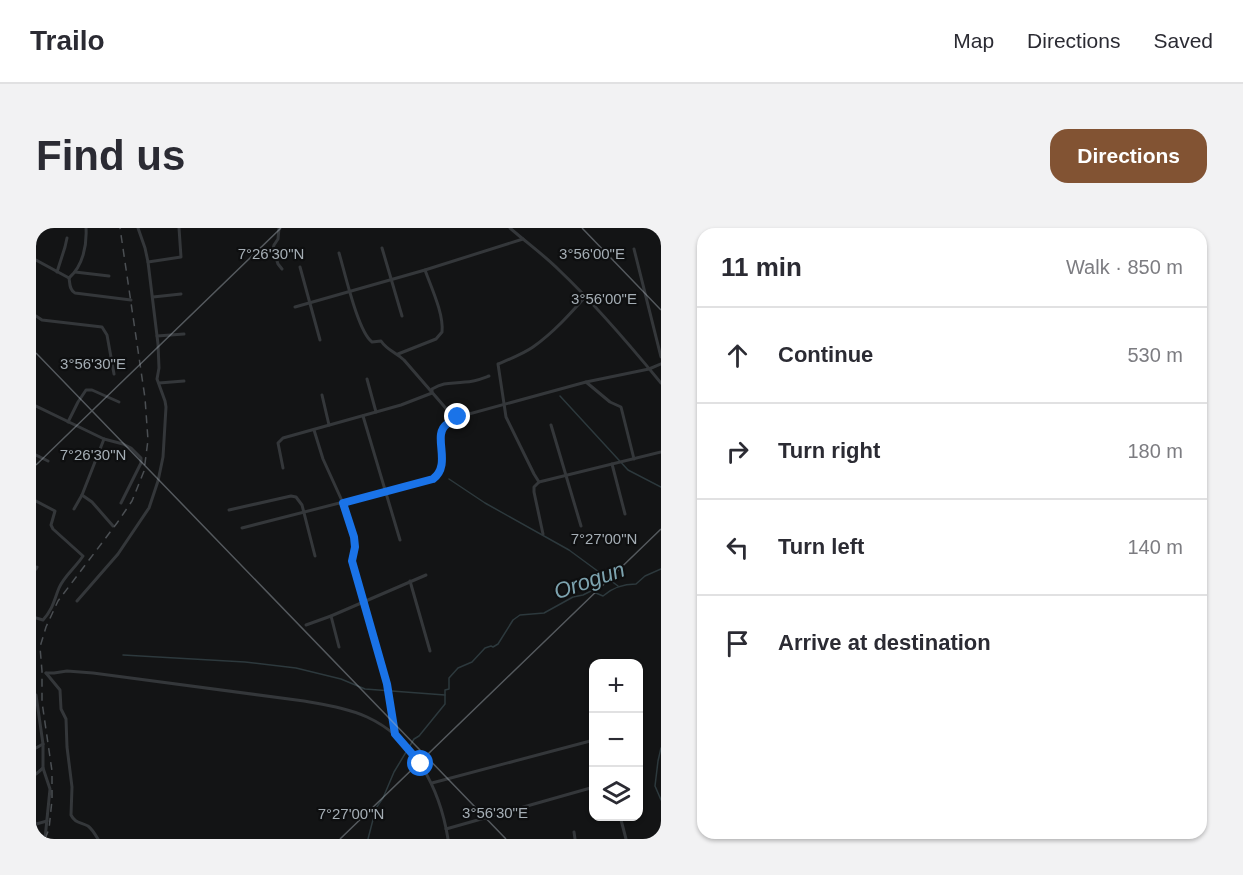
<!DOCTYPE html>
<meta charset="utf-8">
<style>
:root{--surface:#fff;--page:#f2f2f3;--text:#2b2b33;--muted:#7c7c81;--line:#e1e1e2;--accent:#825333}
body{margin:0;font-family:Arial,sans-serif;background:var(--page);color:var(--text)}
.controls{position:absolute;right:18px;bottom:18px;display:grid;overflow:hidden;border-radius:12px;box-shadow:0 2px 4px #0004}
.controls button{width:54px;height:54px;display:grid;place-items:center;padding:0;border:0;border-bottom:2px solid var(--line);background:var(--surface);color:var(--text);font:30px sans-serif}
.stop{position:absolute;width:18px;height:18px;margin:-14px;border:4px solid #1a73e8;border-radius:50%;background:#fff}
.stop.end{background:#1a73e8;border-color:#fff;box-shadow:0 2px 6px #0008}
.list{margin:0;padding:0;list-style:none}
h2{display:flex;justify-content:space-between;align-items:center;height:78px;margin:0;padding:0 24px;font-size:26px}
h2 small{font-size:20px;font-weight:400;color:var(--muted)}
.list li{display:grid;grid-template-columns:39px 1fr auto;gap:18px;align-items:center;box-sizing:border-box;height:96px;padding:0 24px;border-top:2px solid var(--line)}
.list b{display:block;font-size:22px;white-space:nowrap}
.list em{font-size:20px;font-style:normal;color:var(--muted)}
.icon{flex:none;width:33px;height:33px;fill:none;stroke:currentColor;stroke-width:2;stroke-linecap:round;stroke-linejoin:round}
.map{position:relative;flex:none;width:625px;height:611px;overflow:hidden;border-radius:18px}
header{display:flex;align-items:center;gap:36px;box-sizing:border-box;height:84px;padding:0 30px;background:var(--surface);border-bottom:2px solid var(--line)}
header strong{font-size:28px}
nav{display:flex;gap:33px;margin-inline-start:auto;font-size:21px}
.intro{display:flex;align-items:center;justify-content:space-between;box-sizing:border-box;height:144px;padding:0 36px}
h1{margin:0;font-size:42px}
.button{padding:15px 27px;border-radius:18px;background:var(--accent);color:#fff;font-size:21px;font-weight:700}
main{display:flex;gap:36px;padding:0 36px}
aside{flex:1;background:var(--surface);border-radius:18px;box-shadow:0 2px 4px #0004}
.map>svg:first-child{display:block}
</style>
<header>
<strong>Trailo</strong>
<nav><a>Map</a><a>Directions</a><a>Saved</a></nav>
</header>
<div class="intro"><h1>Find us</h1><a class="button">Directions</a></div>
<main>
<div class="map">
<svg width="625" height="611" viewBox="0 0 625 611">
<rect width="100%" height="100%" fill="#131415"/>
<g fill="none" stroke-linecap="round" stroke-linejoin="round">
<g stroke="#2d393d" stroke-width="1.5">
<path d="M524 168 592 242 625 259"/>
<path d="M413 251 449 275 533 322 582 358"/>
<path d="M87 427 209 434 260 440 305 451 329 461 409 467"/>
<path d="M625 520 622 533 619 558 625 572"/>
<path d="M332 611 340 580 347 570 358 544 378 511 383 508 409 476V462L413 461V450L422 440 436 434 449 420 455 418 457 419 462 416 477 392 484 387 508 385 537 369 547 367 555 363 567 368C577 359 587 356 600 356L609 348 625 341"/>
</g>
<g stroke="#34373a" stroke-width="3">
<path d="M243 0 242 11 238 17 237 21 242 36 246 41"/>
<path d="M474 0C490 14 508 27 523 42 560 77 593 116 625 155"/>
<path d="M346 20 366 88"/>
<path d="M598 21 625 129"/>
<path d="M303 25C309 45 322 104 336 114L345 113C351 122 359 124 368 132L420 192"/>
<path d="M0 32 33 50"/>
<path d="M112 34 145 29 143 0"/>
<path d="M264 39 284 112"/>
<path d="M21 44 29 19 31 10"/>
<path d="M39 44 73 48"/>
<path d="M33 50C34 55 33 62 39 65L95 72"/>
<path d="M33 50C47 38 51 17 50 0"/>
<path d="M117 69 145 66"/>
<path d="M259 79 389 42 487 11"/>
<path d="M0 88 6 92 66 99 71 107 78 146"/>
<path d="M121 108 148 106"/>
<path d="M362 126 400 111 406 104C408 86 395 59 389 42"/>
<path d="M331 151 340 184"/>
<path d="M550 154 574 174 585 179 598 231"/>
<path d="M123 155 148 153"/>
<path d="M286 167 293 197"/>
<path d="M0 178 68 211 87 216 95 220 105 230V235L85 275"/>
<path d="M327 188 364 312"/>
<path d="M32 194 42 174 50 162H56L83 174"/>
<path d="M515 197 545 298"/>
<path d="M278 202 287 231 307 275 318 309 319 319 316 333 350 456 359 506"/>
<path d="M0 227 12 233"/>
<path d="M576 236 589 286"/>
<path d="M247 240 242 215 247 210 365 177 396 165V161C410 153 415 156 429 154 438 154 445 151 453 148"/>
<path d="M503 254 625 224"/>
<path d="M46 267 56 274 77 298"/>
<path d="M0 273 19 283 15 297 17 301 47 328C40 339 28 348 23 360 18 372 17 381 7 392L0 390"/>
<path d="M38 281 46 267 68 211"/>
<path d="M193 282 255 268 260 269 266 277 279 328"/>
<path d="M206 300 397 251C417 236 395 207 411 196 414 194 417 193 420 192L422 189 550 154 613 141 625 136"/>
<path d="M507 306 498 264V259L503 254 498 246 470 189 462 136C474 131 487 126 497 119 517 105 534 86 550 68"/>
<path d="M0 341 1 339"/>
<path d="M374 353 394 423"/>
<path d="M41 373 82 326 113 280 122 253 127 229 130 179 129 173 121 151 123 140 122 116 112 34 109 20 102 0"/>
<path d="M295 388 303 419"/>
<path d="M270 397 295 388 390 347"/>
<path d="M10 445H18L31 443 57 445 268 473C289 477 311 480 331 489 379 511 404 561 412 611"/>
<path d="M10 445 24 462 25 481 30 491 31 519 36 559 35 587C39 595 44 594 52 598 56 601 59 606 62 611"/>
<path d="M0 467 7 516V540L14 561 9 611"/>
<path d="M0 520 7 516"/>
<path d="M0 546 7 540"/>
<path d="M396 555 558 512"/>
<path d="M584 588 590 611"/>
<path d="M0 596 11 593"/>
<path d="M410 601 558 559"/>
<path d="M538 604 539 611"/>
</g>
<path stroke="#4b4f53" stroke-width="1.5" stroke-dasharray="8 6" stroke-linecap="butt" d="M9 611 13 601 16 572V543L6 474V443L4 419 10 399 22 373 81 295 96 273 108 243 112 212 109 170 84 0"/>
</g>
<g fill="none" stroke-linecap="round" stroke-linejoin="round">
<path stroke="#1a73e8" stroke-width="8" d="M385 536 359 506 351 456 316 333 319 319 318 309 307 275 397 251C417 236 395 207 411 196 414 194 417 194 420 192L422 189"/>
</g>
<path fill="none" stroke="#a5aeb5" stroke-width="1.5" stroke-opacity="0.45" d="M546 0 625 82M0 125 470 611M0 237 245 0M304 611 625 301"/>
<g text-anchor="middle" stroke-width="4.5" stroke-linejoin="round" paint-order="stroke">
<g font-size="22" font-style="italic" fill="#7da3af" stroke="#0e0f10">
<text transform="translate(553 352) rotate(-19)" y="8">Orogun</text>
</g>
</g>
<g font-size="15" text-anchor="middle" fill="#a5aeb5" stroke="#0e0f10" stroke-width="4.5" stroke-linejoin="round" paint-order="stroke">
<text x="235" y="31">7°26'30"N</text>
<text x="556" y="31">3°56'00"E</text>
<text x="568" y="76">3°56'00"E</text>
<text x="57" y="141">3°56'30"E</text>
<text x="57" y="232">7°26'30"N</text>
<text x="568" y="316">7°27'00"N</text>
<text x="459" y="590">3°56'30"E</text>
<text x="315" y="591">7°27'00"N</text>
</g>
</svg>
<div class="controls">
<button>+</button>
<button>−</button>
<button><svg class="icon" aria-label="layers" viewBox="0 0 24 24"><path d="M12 4l9 5-9 5-9-5zM3 14l9 5 9-5"/></svg></button>
</div>
<div class="stop" style="left:385px;top:536px"></div>
<div class="stop end" style="left:422px;top:189px"></div>
</div>
<aside>
<h2>11 min<small>Walk · 850 m</small></h2>
<ul class="list">
<li><svg class="icon" aria-label="ahead" viewBox="0 0 24 24"><path d="M12 20V5M6 11l6-6 6 6"/></svg><div><b>Continue</b></div><em>530 m</em></li>
<li><svg class="icon" aria-label="right" viewBox="0 0 24 24"><path d="M7 20v-9h11M14 6l5 5-5 5"/></svg><div><b>Turn right</b></div><em>180 m</em></li>
<li><svg class="icon" aria-label="left" viewBox="0 0 24 24"><path d="M17 20v-9H6M10 6l-5 5 5 5"/></svg><div><b>Turn left</b></div><em>140 m</em></li>
<li><svg class="icon" aria-label="arrive" viewBox="0 0 24 24"><path d="M6 21V4h12l-3 4 3 4H6"/></svg><div><b>Arrive at destination</b></div></li>
</ul>
</aside>
</main>
